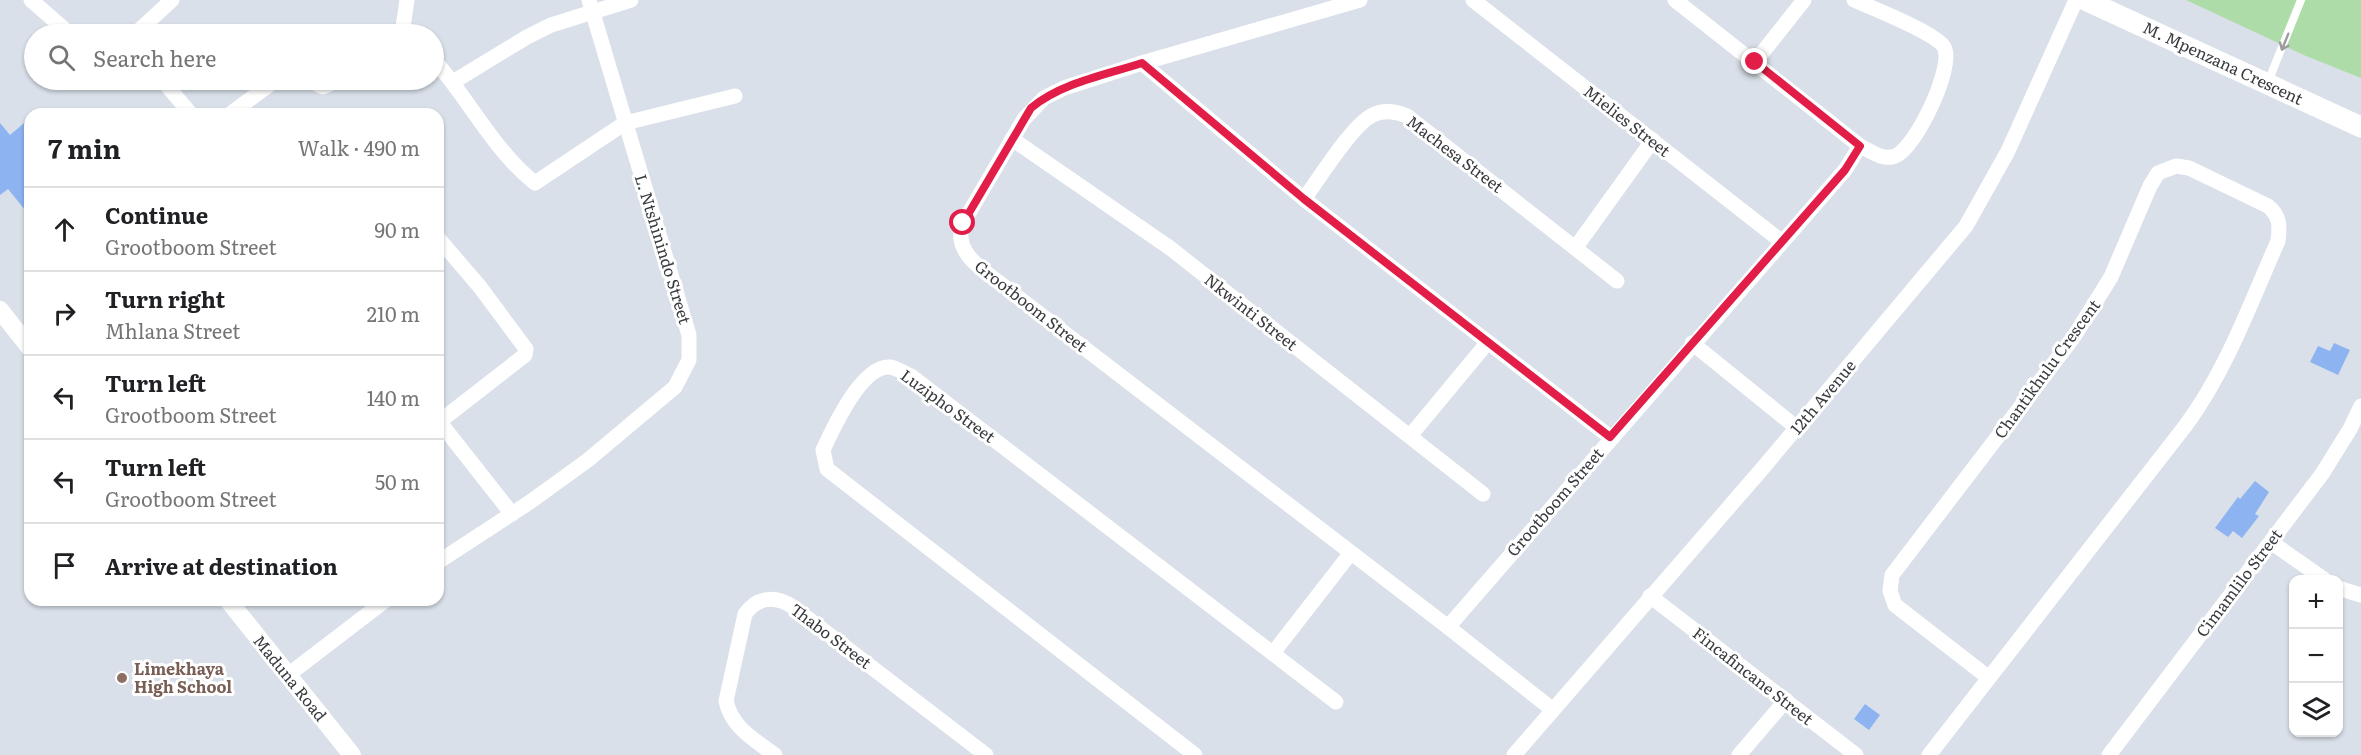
<!DOCTYPE html>
<meta charset="utf-8">
<style>
:root{--surface:#fff;--page:#f6f6f6;--text:#202124;--muted:#757577;--line:#e0e0e0}
body{margin:0;font-family:Literata,serif;background:var(--page);color:var(--text)}
.controls{position:absolute;right:18px;bottom:18px;display:grid;overflow:hidden;border-radius:12px;box-shadow:0 2px 4px #0004}
.controls button{width:54px;height:54px;display:grid;place-items:center;padding:0;border:0;border-bottom:2px solid var(--line);background:var(--surface);color:var(--text);font:30px sans-serif}
.stop{position:absolute;width:18px;height:18px;margin:-14px;border:4px solid #e11d48;border-radius:50%;background:#fff}
.stop.end{background:#e11d48;border-color:#fff;box-shadow:0 2px 6px #0008}
.list{margin:0;padding:0;list-style:none}
h2{display:flex;justify-content:space-between;align-items:center;height:78px;margin:0;padding:0 24px;font-size:26px}
h2 small{font-size:20px;font-weight:400;color:var(--muted)}
.list li{display:grid;grid-template-columns:39px 1fr auto;gap:18px;align-items:center;box-sizing:border-box;height:84px;padding:0 24px;border-top:2px solid var(--line)}
.list b{display:block;font-size:22px;white-space:nowrap}
.list p{margin:0;font-size:20px;white-space:nowrap;color:var(--muted)}
.list em{font-size:20px;font-style:normal;color:var(--muted)}
.icon{flex:none;width:33px;height:33px;fill:none;stroke:currentColor;stroke-width:2;stroke-linecap:round;stroke-linejoin:round}
.map{position:relative;flex:none;width:2361px;height:755px;overflow:hidden}
.search{position:absolute;background:var(--surface);box-shadow:0 2px 4px #0004;left:24px;top:24px;width:420px;height:66px;display:flex;align-items:center;gap:15px;box-sizing:border-box;padding:0 21px;border-radius:33px;color:var(--muted);font-size:22px}
.panel{position:absolute;background:var(--surface);box-shadow:0 2px 4px #0004;left:24px;top:108px;width:420px;height:498px;border-radius:18px}
.map>svg:first-child{display:block}
</style>
<div class="map">
<svg width="2361" height="755" viewBox="0 0 2361 755">
<rect width="100%" height="100%" fill="#d9e0e9"/>
<path fill="#aedca9" d="M2186 0H2361V78L2306 56Z"/>
<g fill="#8db4f1">
<path d="M30 118V216L8 189 0 195V123L10 135Z"/>
<path d="M2334 343 2350 350 2338 375 2310 362 2318 346 2330 351Z"/>
<path d="M2255 481 2269 492 2255 514 2259 516 2242 538 2233 531 2228 537 2215 528 2238 497 2240 499Z"/>
<path d="M1865 704 1880 715 1869 730 1854 719Z"/>
</g>
<g fill="none" stroke-linecap="round" stroke-linejoin="round">
<path stroke="#fff" stroke-width="8" d="M2268 82 2301 0"/>
<g stroke="#fff" stroke-width="15">
<path d="M31 0 70 34"/>
<path d="M1360 0 1142 63 1064 88 1044 98 1024 119 963 223C951 255 989 273 1010 291L1448 627 1845 170 1860 146"/>
<path d="M1473 0 1781 241"/>
<path d="M1675 0 1860 146C1871 151 1883 161 1895 156 1915 149 1955 67 1944 47 1936 33 1872 8 1854 0"/>
<path d="M135 34 172 0"/>
<path d="M402 34 407 0"/>
<path d="M434 60C469 99 494 151 535 183L625 123 735 96"/>
<path d="M1755 62 1804 0"/>
<path d="M1142 63 1304 199 1610 437"/>
<path d="M162 80 191 114"/>
<path d="M309 80 323 87 339 80"/>
<path d="M453 82 527 37 551 25 631 0"/>
<path d="M230 114 276 80"/>
<path d="M1012 139 1170 248 1483 494"/>
<path d="M1304 199C1319 179 1351 127 1371 116 1383 109 1395 111 1407 116L1617 281"/>
<path d="M438 238 480 287 526 349 525 355 439 422"/>
<path d="M1576 247 1653 140"/>
<path d="M1692 343 1797 428"/>
<path d="M438 420 512 514"/>
<path d="M1410 436 1488 342"/>
<path d="M2271 542 2325 580"/>
<path d="M438 562 530 502 588 460 675 387 689 360V335L589 0"/>
<path d="M2338 588 2361 595"/>
<path d="M1650 596 1856 755"/>
<path d="M1448 627 1553 710"/>
<path d="M1273 653 1350 554"/>
<path d="M288 675 386 600"/>
<path d="M775 755C754 739 732 728 726 701L745 614C757 597 775 595 793 607L986 755"/>
<path d="M1195 755 827 469 823 450C833 428 862 365 890 367 897 368 904 373 911 376L1336 702"/>
<path d="M1514 755 1762 469 1966 226 2008 151 2076 0"/>
<path d="M1739 755 1786 700"/>
<path d="M1929 755 2186 425C2227 369 2250 304 2278 241 2280 226 2280 216 2268 206L2189 168 2176 166 2158 173 2150 186 2111 277 2073 338 1892 575 1890 591 1895 605 1989 678"/>
<path d="M2109 755 2322 474 2350 429 2361 406"/>
</g>
<g stroke="#fff" stroke-width="18">
<path d="M0 310 30 348"/>
<path d="M228 600 352 755"/>
</g>
<path stroke="#fff" stroke-width="21" d="M2085 0 2361 127"/>
</g>
<defs><path id="oneway-shaft" d="M-6 0H5M1.5-3L5.5 0L1.5 3" fill="none" stroke-width="1.6" stroke-linecap="round" stroke-linejoin="round" transform="scale(1.5)"/></defs>
<use stroke="#9c9c9e" href="#oneway-shaft" transform="translate(2285 42) rotate(112)"/>
<g fill="none" stroke-linecap="round" stroke-linejoin="round">
<path stroke="#e11d48" stroke-width="8" d="M963 223 1031 108C1061 83 1105 75 1142 63L1304 199 1610 437 1845 170 1860 146 1755 62"/>
</g>
<circle fill="#8d6e63" stroke="#fff" stroke-width="2" cx="122" cy="678" r="6"/>
<g text-anchor="middle" stroke-width="6" stroke-linejoin="round" paint-order="stroke">
<g font-size="16" fill="#383a3e" stroke="#fff">
<text transform="translate(2223 63) rotate(25)" y="6">M. Mpenzana Crescent</text>
<text transform="translate(1627 121) rotate(38)" y="6">Mielies Street</text>
<text transform="translate(1455 154) rotate(37)" y="6">Machesa Street</text>
<text transform="translate(663 249) rotate(73)" y="6">L. Ntshinindo Street</text>
<text transform="translate(1031 306) rotate(38)" y="6">Grootboom Street</text>
<text transform="translate(1251 312) rotate(38)" y="6">Nkwinti Street</text>
<text transform="translate(2047 369) rotate(-54)" y="6">Chantikhulu Crescent</text>
<text transform="translate(1823 397) rotate(-50)" y="6">12th Avenue</text>
<text transform="translate(948 406) rotate(36)" y="6">Luzipho Street</text>
<text transform="translate(1555 502) rotate(-49)" y="6">Grootboom Street</text>
<text transform="translate(2239 583) rotate(-53)" y="6">Cimamlilo Street</text>
<text transform="translate(831 636) rotate(37)" y="6">Thabo Street</text>
<text transform="translate(1753 676) rotate(38)" y="6">Fincafincane Street</text>
<text transform="translate(290 678) rotate(51)" y="6">Maduna Road</text>
</g>
<g font-size="16" font-weight="bold" fill="#785e54" stroke="#fff" text-anchor="start">
<text x="134" y="675">Limekhaya<tspan x="134" dy="18">High School</tspan></text>
</g>
</g>
</svg>
<div class="controls">
<button>+</button>
<button>−</button>
<button><svg class="icon" aria-label="layers" viewBox="0 0 24 24"><path d="M12 4l9 5-9 5-9-5zM3 14l9 5 9-5"/></svg></button>
</div>
<div class="stop" style="left:963px;top:223px"></div>
<div class="stop end" style="left:1755px;top:62px"></div>
<div class="search"><svg class="icon" aria-label="search" viewBox="0 0 24 24"><circle cx="10" cy="10" r="6"/><path d="M15 15l6 6"/></svg>Search here</div>
<section class="panel">
<h2>7 min<small>Walk · 490 m</small></h2>
<ul class="list">
<li><svg class="icon" aria-label="ahead" viewBox="0 0 24 24"><path d="M12 20V5M6 11l6-6 6 6"/></svg><div><b>Continue</b><p>Grootboom Street</p></div><em>90 m</em></li>
<li><svg class="icon" aria-label="right" viewBox="0 0 24 24"><path d="M7 20v-9h11M14 6l5 5-5 5"/></svg><div><b>Turn right</b><p>Mhlana Street</p></div><em>210 m</em></li>
<li><svg class="icon" aria-label="left" viewBox="0 0 24 24"><path d="M17 20v-9H6M10 6l-5 5 5 5"/></svg><div><b>Turn left</b><p>Grootboom Street</p></div><em>140 m</em></li>
<li><svg class="icon" aria-label="left" viewBox="0 0 24 24"><path d="M17 20v-9H6M10 6l-5 5 5 5"/></svg><div><b>Turn left</b><p>Grootboom Street</p></div><em>50 m</em></li>
<li><svg class="icon" aria-label="arrive" viewBox="0 0 24 24"><path d="M6 21V4h12l-3 4 3 4H6"/></svg><div><b>Arrive at destination</b></div></li>
</ul>
</section>
</div>
